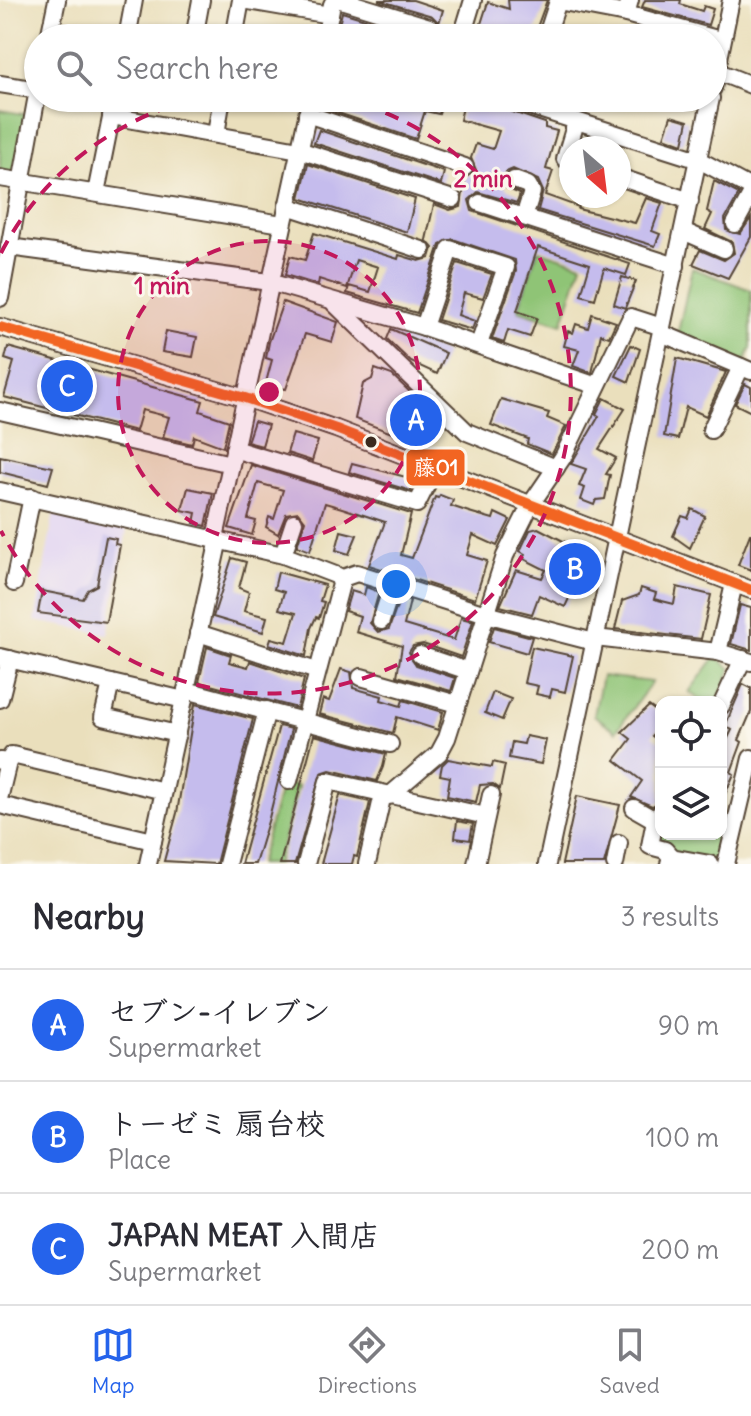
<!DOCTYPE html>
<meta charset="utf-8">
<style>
:root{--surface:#fff;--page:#f2f2f3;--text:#2b2b33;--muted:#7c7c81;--line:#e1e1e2;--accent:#2563eb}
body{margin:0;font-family:Delius,"Klee One",sans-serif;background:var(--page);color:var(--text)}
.controls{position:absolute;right:24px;bottom:24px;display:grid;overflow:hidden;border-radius:16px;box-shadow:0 2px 6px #0004}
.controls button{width:72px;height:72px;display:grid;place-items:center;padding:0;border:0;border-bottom:2px solid var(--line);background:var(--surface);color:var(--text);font:40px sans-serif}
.compass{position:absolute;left:559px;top:136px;width:72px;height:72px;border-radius:50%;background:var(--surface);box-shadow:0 2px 6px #0004;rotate:152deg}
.you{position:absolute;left:396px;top:584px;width:28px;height:28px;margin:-20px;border:6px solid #fff;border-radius:50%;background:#1a73e8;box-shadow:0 0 0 12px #1a73e833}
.badge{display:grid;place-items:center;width:52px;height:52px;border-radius:50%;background:var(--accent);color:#fff;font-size:26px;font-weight:700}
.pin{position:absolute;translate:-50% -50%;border:4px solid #fff;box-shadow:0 2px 8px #0006}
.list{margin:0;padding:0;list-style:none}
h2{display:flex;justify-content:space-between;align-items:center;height:104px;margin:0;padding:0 32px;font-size:34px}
h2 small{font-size:26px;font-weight:400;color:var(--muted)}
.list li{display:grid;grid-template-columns:52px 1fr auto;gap:24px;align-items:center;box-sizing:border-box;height:112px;padding:0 32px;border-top:2px solid var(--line)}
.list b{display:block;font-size:30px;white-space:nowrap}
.list p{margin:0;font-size:26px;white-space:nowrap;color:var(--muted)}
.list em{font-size:26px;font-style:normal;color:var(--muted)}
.icon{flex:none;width:44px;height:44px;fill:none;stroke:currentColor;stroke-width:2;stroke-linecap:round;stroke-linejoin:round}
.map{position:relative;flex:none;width:751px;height:864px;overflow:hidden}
.search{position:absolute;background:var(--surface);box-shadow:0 2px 6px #0004;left:24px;right:24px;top:24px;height:88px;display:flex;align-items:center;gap:20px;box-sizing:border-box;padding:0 28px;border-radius:44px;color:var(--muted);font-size:30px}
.sheet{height:440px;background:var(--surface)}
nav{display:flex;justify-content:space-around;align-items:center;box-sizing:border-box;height:112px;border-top:2px solid var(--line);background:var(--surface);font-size:22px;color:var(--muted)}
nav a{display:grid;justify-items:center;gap:4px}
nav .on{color:var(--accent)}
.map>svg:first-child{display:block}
</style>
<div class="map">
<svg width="751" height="864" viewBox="0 0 751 864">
<rect width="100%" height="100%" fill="#fbf7ec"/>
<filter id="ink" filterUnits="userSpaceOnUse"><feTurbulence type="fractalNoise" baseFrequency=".0125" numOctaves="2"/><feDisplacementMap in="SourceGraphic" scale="16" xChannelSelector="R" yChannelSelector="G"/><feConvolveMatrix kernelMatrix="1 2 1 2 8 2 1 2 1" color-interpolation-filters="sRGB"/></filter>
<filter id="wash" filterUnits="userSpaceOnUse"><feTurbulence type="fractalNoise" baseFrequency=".006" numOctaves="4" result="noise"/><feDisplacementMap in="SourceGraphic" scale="32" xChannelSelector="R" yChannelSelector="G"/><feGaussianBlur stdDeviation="1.8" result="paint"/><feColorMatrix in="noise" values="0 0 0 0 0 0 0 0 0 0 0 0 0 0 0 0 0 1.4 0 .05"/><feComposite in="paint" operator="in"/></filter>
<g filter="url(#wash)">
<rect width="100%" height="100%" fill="#eadfbc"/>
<path fill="#e1d4f3" d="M54 512 127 529 108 634 35 621Z"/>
<g fill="#8fc476" stroke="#65774a" stroke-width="2">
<path d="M0 110 29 115 16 175 0 173Z"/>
<path d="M538 250 582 264 562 324 518 310Z"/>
<path d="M692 268 751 290V348L744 364 677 337Z"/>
<path d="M716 656 731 669 718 702H703L689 692Z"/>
<path d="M602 676 652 682 616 731 594 715Z"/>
<path d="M282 782 298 786 277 864H259Z"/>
<path d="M661 818V834H713L725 839 721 861 674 853 655 844Z"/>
</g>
<g id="blocks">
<g fill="#c5bced">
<path d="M378 0H413L443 10 439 23 432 16Z"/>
<path d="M508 0H547L533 38H508L480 27 488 2 509 9Z"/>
<path d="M645 0H681L680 4 702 11 704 6 713 9 708 25 642 7Z"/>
<path d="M342 12 414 34 413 38H336Z"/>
<path d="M328 98H444L439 114 425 111 416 139 320 107Z"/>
<path d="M465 98 494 103 501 108 545 123V128L557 131 546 169 553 171 545 195 579 207 578 209 635 223 646 198 662 203 652 231 660 234 655 246 538 210 543 191 538 180 513 169 506 172 503 181 506 188 520 194 517 203 478 192 469 200 472 211 630 264 626 275 604 268 595 299 581 295 590 264 538 247 517 311 537 318 530 337 508 330 504 343 492 339 516 271 515 260 453 239 440 245 417 313 347 293 349 286 370 292 378 267 356 260 347 288 319 279 318 285 285 275 290 256 305 260 314 233 398 259 399 255 419 261 430 258 433 248 426 240 434 204 450 210 461 207 465 178 476 170 471 158 476 144 493 149 499 131 460 120Z"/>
<path d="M671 116 688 121 683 144 664 137Z"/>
<path d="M319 130 444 172 441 184 314 143Z"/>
<path d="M308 164 415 199 407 232 300 198Z"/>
<path d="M714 181 739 194 725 219 726 230 740 234 751 218V237L728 278 693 264 700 250 724 260 734 253 732 242 705 229 712 214 707 211Z"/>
<path d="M457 263 492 274 483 298 464 293 458 315 475 321 472 330 438 320Z"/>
<path d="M622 277 636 281 625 308 614 304Z"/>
<path d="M283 302 338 322 332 342 305 334 286 389 281 388 280 391 265 386 272 360 266 358 269 342Z"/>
<path d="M592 314 616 322 609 337 601 334 592 373 573 366 579 350 564 346 568 331 573 333 576 324 588 328Z"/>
<path d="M391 329 446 353 437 374 411 362 387 339Z"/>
<path d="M166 331 197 337 193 357 162 352Z"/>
<path d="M631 345 640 349 629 382 616 376Z"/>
<path d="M8 347 203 401 200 411 229 421 223 447 194 436 192 444 163 437 169 417 142 410 136 431 4 397 14 362 5 359Z"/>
<path d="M677 358 726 372 706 416 686 407 678 439 664 436Z"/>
<path d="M375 369 392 375 432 413 422 439 417 437 415 442 355 419 363 384 372 379Z"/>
<path d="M745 384 751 387V412L735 404Z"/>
<path d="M604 398 625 409 599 449 616 458 606 474 610 475 605 499 596 500 594 505 581 500 585 488 579 486 586 469 571 464 599 416 596 414Z"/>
<path d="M501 399 549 413 547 418 566 426 552 454 527 444 528 439 491 425Z"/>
<path d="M254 421 268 425 262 446 247 442Z"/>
<path d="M293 434 318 441 312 461 287 453Z"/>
<path d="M0 456 53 467 48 484 0 472Z"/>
<path d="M352 463 402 476 417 479 411 491 349 472Z"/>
<path d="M251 465 411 514 401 555 412 558 435 497 438 498 440 495 453 500 451 506 469 512 493 519 495 513 510 520 497 546 473 535 467 555 487 561 475 599 369 565 385 522 342 508 325 503 310 551 297 546 305 521 298 512 286 514 278 534 266 527 269 517 274 519 283 490 258 483 248 519 256 521 252 535 229 528Z"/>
<path d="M188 488 213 493 206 526 194 523 196 513 182 510Z"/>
<path d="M692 509 705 516 690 548 673 536 682 516 688 518Z"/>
<path d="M538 528 571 545 568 550 586 555 592 565 587 585 577 581 565 607 539 595 532 614 500 606 516 570 542 578 546 570 522 558 525 554 520 551 530 530Z"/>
<path d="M341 531 357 535 349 554 336 550Z"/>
<path d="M750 534H751V570L738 565Z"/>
<path d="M106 537 116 539 115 544 120 545 106 622 38 613 42 591 83 599 88 590 97 585Z"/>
<path d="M232 558 246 562 239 588 249 592 244 611 267 617 263 632 213 617Z"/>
<path d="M278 572 325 585 320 601 324 602 319 618 316 617 311 628 306 656 269 644 271 638 287 642 296 613 279 609 284 592 274 589Z"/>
<path d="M366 587 379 592 370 623 378 632 389 629 400 598 410 601 404 625 454 640 461 618 473 621 461 657 423 644 413 646 409 652 416 665 455 678 451 691 397 676 402 646 356 632 360 616 345 611 351 591 364 595Z"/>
<path d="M677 587 711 595 701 639 615 629 622 601 639 595 641 588 656 593 654 599 674 604Z"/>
<path d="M740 605 751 608V650L731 644Z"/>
<path d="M494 627 532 637 527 653 489 642Z"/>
<path d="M207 647 231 655 229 662 248 667 250 661 304 679 297 708 199 682Z"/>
<path d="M532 647 573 656 565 692 552 689 550 697 536 694 538 686 524 683Z"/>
<path d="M341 669 351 672 353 688 382 696 381 700 401 706 403 700 443 712 438 730 397 717 393 733 319 714 323 699 329 701Z"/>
<path d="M743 684 751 688V712L739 740 742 742 731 772 734 774 721 803V752L732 730 725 726Z"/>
<path d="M493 692 511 699 502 720 485 713Z"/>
<path d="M195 704 253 719 216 864 164 861 177 813Z"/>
<path d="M649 706 661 715V725L652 736 661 742V801L652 806 631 797 642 781 615 760 631 739 622 732Z"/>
<path d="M279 726 291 729 269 818 255 864H241Z"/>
<path d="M314 735 386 754 383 767 377 781 330 770 321 773 295 864H280Z"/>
<path d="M526 736 546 740 541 764 509 758 512 742 524 744Z"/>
<path d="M448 759 492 767 493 762 505 765 500 789 493 784 480 785 476 802 447 796 450 777 440 775 442 765Z"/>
<path d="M340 795 370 802 357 857 354 856 352 864H321Z"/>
<path d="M577 796 620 805 604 864H562Z"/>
<path d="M457 821 473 824 470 840 455 838Z"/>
</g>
</g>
</g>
<g filter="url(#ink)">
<use href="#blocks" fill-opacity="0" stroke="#554536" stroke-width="2"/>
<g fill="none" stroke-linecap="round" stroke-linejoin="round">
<defs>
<g id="minor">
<path d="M243 0 330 15"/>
<path d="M341 0 429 27 425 38"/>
<path d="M473 0 463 33 478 38"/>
<path d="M630 0 626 14 713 38"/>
<path d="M49 38 57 0"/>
<path d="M127 38 134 0"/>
<path d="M194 38 201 0"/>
<path d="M234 38 241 0"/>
<path d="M325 38 332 4"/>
<path d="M546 38 558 1 626 14"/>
<path d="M716 71 751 85"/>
<path d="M0 84 38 90"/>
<path d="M713 88 731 0"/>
<path d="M504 98 699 160 751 188"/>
<path d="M307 114 465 167"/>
<path d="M111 116 299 150 453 199"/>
<path d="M216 134 222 98"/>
<path d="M571 161 565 159 576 122"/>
<path d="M619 177 690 201"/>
<path d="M0 178 282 224"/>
<path d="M514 180 528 185 532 192 524 217"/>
<path d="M96 193 115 98"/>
<path d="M480 203 676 266"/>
<path d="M287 206 422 250"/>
<path d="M735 224 751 195"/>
<path d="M683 231 724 249"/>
<path d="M9 247 269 282 424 327 597 386"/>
<path d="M0 298 38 90"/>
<path d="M334 303 467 432 556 468"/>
<path d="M0 327 245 398 336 429 751 590"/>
<path d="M424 327 450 249 506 267 479 344"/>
<path d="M661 333 751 371"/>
<path d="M0 411 231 464"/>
<path d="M711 430 741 367"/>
<path d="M234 449 417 504 436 466"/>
<path d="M0 491 283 555 338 576 341 584 289 781"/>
<path d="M215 538 311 98"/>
<path d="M283 555 294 522"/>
<path d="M340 579 357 573 486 614 594 642"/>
<path d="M14 583 32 497"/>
<path d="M381 621 393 584"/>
<path d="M198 633 317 671"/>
<path d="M595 638 718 652 751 662"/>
<path d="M718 652 734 584"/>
<path d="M420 655 468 671"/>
<path d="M0 657 184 700"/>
<path d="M361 677 457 704"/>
<path d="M111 683 103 717 177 734"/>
<path d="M186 690 390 744"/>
<path d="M0 699 10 659"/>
<path d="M721 706 743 659"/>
<path d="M0 761 8 762 12 755 164 791"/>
<path d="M0 795 8 762"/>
<path d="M389 796 439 753 447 738 505 556 531 504 563 457 631 317 662 327"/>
<path d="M0 805 153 841"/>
<path d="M634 808 655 820"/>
<path d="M661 812 655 820 650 846 665 850 671 857"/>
<path d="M148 864 219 539"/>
<path d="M227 864 267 710"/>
<path d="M306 864 328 781 486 816"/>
<path d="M367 864 383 794"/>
<path d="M476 864 491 795"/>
<path d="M547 864 711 98"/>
<path d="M615 864 619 843"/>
<path d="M669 864 671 857 710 864"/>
<path d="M726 864 751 758"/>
</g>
</defs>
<use href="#minor" stroke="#554536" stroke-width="20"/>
<use href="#minor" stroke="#fff" stroke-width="16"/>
<defs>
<path id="bus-1" d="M0 327 245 398 336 429 751 590"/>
</defs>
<use href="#bus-1" stroke="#fbf7ec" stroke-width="16"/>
<use href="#bus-1" stroke="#f26522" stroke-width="10"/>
</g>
</g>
<circle cx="269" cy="392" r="151" fill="#c2185b" fill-opacity=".12"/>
<g fill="none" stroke="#c2185b" stroke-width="4" stroke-dasharray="14 10">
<circle cx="269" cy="392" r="151"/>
<path d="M1 253A302 302 0 0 1 198 98M340 98A302 302 0 1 1 1 531"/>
</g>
<circle fill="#3b2a1e" stroke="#fbf7ec" stroke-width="3" cx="371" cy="442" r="7"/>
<circle cx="269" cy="392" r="12" fill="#c2185b" stroke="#fbf7ec" stroke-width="4"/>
<g font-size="24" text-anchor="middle" font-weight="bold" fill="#c2185b" stroke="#fbf7ec" stroke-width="6" stroke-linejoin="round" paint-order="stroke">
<text x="483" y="187">2 min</text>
<text x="162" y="294">1 min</text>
</g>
<rect stroke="#fbf7ec" stroke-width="3" x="405" y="448" width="61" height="39" rx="8" fill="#f26522"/>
<g font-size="22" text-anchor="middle" font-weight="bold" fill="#fff">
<text x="436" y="475">藤01</text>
</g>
</svg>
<div class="controls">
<button><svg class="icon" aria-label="locate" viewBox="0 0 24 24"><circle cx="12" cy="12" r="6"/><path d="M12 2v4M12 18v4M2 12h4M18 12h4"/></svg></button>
<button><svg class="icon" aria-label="layers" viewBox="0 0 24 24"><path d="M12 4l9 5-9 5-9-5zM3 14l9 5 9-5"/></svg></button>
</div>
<svg class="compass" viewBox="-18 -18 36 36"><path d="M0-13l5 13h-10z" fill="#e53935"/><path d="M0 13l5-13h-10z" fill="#7c7c81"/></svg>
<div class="you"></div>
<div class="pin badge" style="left:416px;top:420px">A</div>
<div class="pin badge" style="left:575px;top:569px">B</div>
<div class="pin badge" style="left:67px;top:386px">C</div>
<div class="search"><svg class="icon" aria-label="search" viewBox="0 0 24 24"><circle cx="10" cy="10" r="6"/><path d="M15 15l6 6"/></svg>Search here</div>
</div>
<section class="sheet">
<h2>Nearby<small>3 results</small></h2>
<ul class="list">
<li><span class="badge">A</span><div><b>セブン-イレブン</b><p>Supermarket</p></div><em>90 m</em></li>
<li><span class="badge">B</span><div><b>トーゼミ 扇台校</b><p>Place</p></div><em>100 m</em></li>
<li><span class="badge">C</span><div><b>JAPAN MEAT 入間店</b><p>Supermarket</p></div><em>200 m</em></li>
</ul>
</section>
<nav>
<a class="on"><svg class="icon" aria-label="map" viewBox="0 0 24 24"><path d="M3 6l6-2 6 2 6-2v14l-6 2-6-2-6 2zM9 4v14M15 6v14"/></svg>Map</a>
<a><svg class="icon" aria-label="directions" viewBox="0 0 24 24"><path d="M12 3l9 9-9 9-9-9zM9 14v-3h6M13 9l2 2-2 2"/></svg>Directions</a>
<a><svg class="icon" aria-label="saved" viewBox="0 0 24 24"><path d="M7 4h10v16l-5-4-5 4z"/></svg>Saved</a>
</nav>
